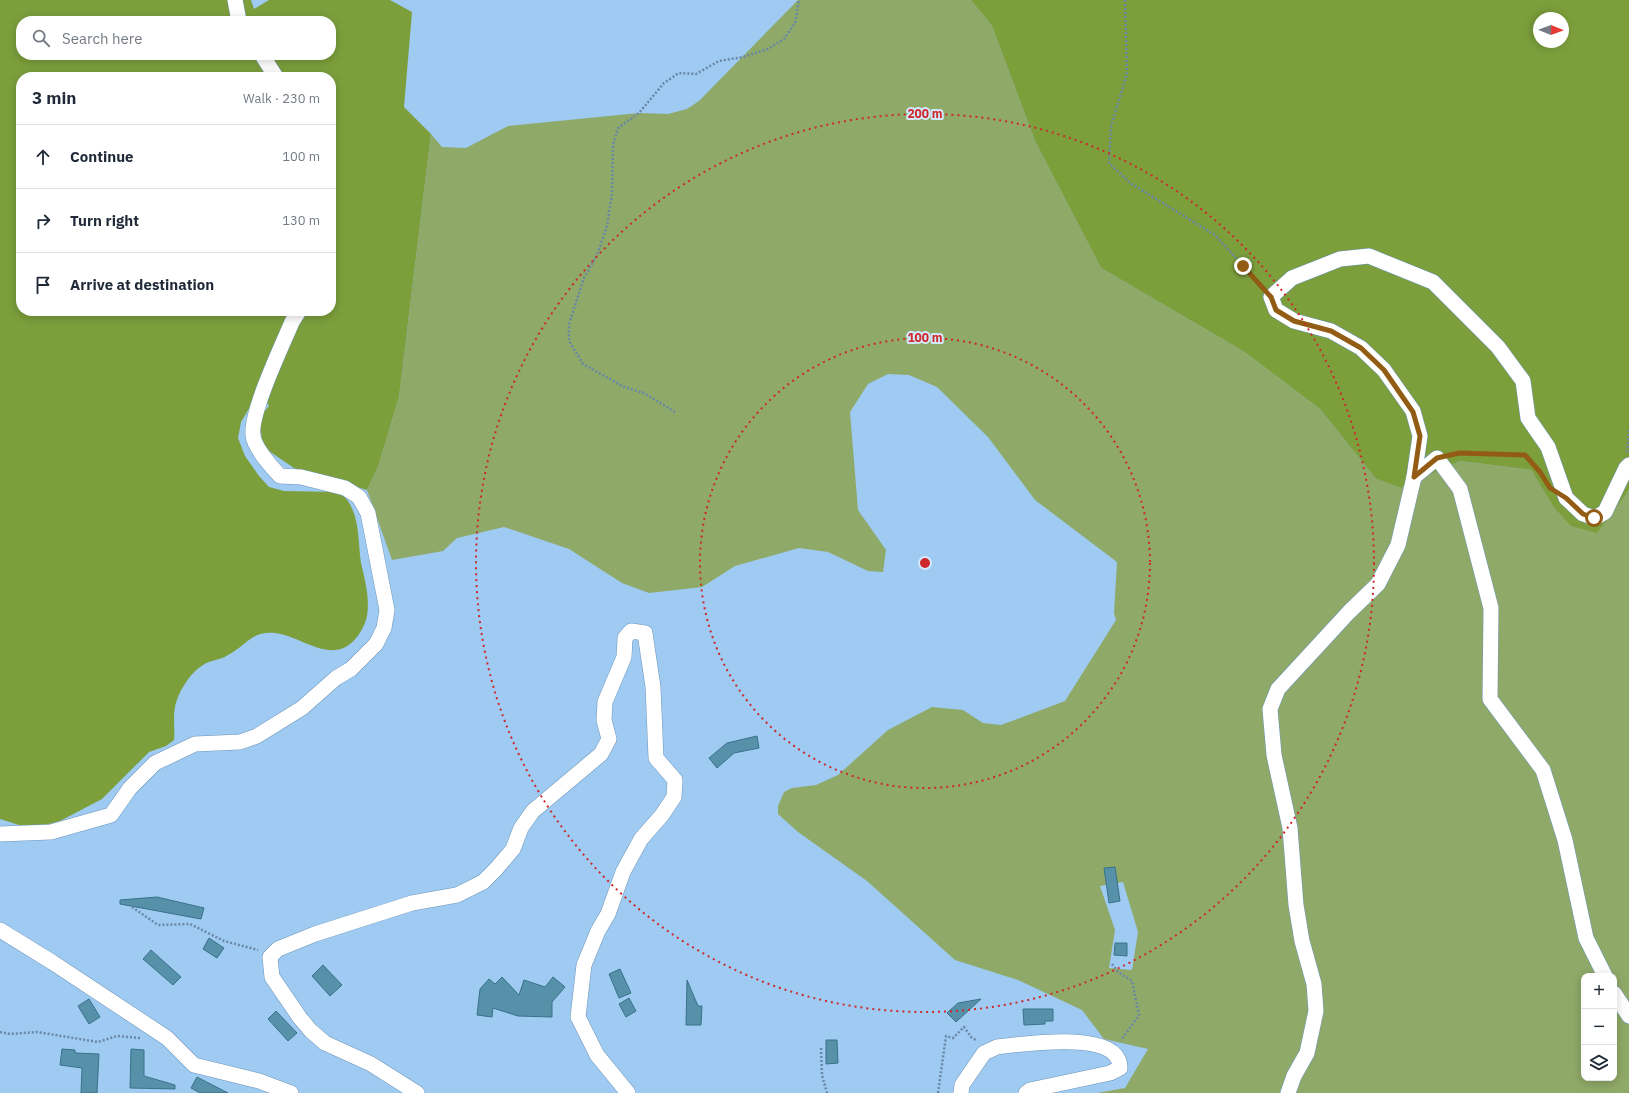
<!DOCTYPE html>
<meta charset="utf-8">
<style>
:root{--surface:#fff;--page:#f2f2f3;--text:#1f2937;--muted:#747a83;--line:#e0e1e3}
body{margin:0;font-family:"IBM Plex Sans",sans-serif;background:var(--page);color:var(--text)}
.controls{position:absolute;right:12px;bottom:12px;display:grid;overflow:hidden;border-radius:8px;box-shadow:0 2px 10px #0003}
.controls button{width:36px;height:36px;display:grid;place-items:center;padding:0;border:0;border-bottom:1px solid var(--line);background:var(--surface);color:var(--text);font:20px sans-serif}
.compass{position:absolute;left:1533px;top:12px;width:36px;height:36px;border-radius:50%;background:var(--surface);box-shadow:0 2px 10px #0003;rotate:91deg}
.stop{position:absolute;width:12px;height:12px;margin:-9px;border:3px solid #935c15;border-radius:50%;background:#fff}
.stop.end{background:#935c15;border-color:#fff;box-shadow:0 1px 4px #0008}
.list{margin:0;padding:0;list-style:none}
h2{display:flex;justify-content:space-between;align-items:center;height:52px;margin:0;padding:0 16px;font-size:17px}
h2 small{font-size:13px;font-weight:400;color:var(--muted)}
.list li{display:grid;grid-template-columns:26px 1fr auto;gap:12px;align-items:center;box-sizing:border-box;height:64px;padding:0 16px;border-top:1px solid var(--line)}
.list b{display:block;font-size:15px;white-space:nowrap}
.list em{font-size:13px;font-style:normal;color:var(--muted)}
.icon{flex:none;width:22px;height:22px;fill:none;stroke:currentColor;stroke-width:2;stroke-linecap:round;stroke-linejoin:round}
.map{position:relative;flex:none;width:1629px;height:1093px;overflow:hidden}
.search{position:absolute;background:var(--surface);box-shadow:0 2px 10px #0003;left:16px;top:16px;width:320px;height:44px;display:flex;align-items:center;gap:10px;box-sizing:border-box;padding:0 14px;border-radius:16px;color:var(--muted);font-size:15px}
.panel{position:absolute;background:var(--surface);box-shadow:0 2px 10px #0003;left:16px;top:72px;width:320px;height:244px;border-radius:16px}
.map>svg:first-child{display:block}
</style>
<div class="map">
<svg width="1629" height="1093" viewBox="0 0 1629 1093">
<rect width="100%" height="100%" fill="#9fcaf1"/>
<path fill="#8fa968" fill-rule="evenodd" d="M798 0H971L992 26 1035 141 1101 268 1243 351 1320 409 1376 479 1401 488 1460 461 1531 470 1553 506 1621 500 1629 490V1093H1097L1125 1088 1148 1049 1104 1039 1082 1010 1018 980 955 960 867 881 798 832 778 814V806L784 792 792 788 816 785 838 775 888 730 932 707 963 710 983 723 1001 725 1065 701 1116 620 1114 613 1117 562 1035 500 988 437 937 387 909 375 888 374 868 384 850 412 858 510 886 550 883 572 868 571 828 552 799 548 735 566 702 587 649 593 622 583 569 549 504 527 457 538 443 551 392 560 367 490 378 467 399 397 431 134 442 147 466 148 508 126 639 113 668 114 687 109 699 101ZM1123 882 1138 932 1132 970 1109 968 1115 930 1100 886ZM1584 976H1614V1078H1584Z"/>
<g fill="#7c9f3c" fill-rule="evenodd">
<path d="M0 0H251L254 9 269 0H390L412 12 404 107 431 134 399 397 378 467 367 490 294 468 263 447 259 418 269 406 260 390 241 422 238 438 245 456 259 476 269 487 284 491 336 492C341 494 345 497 348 501 360 519 358 543 361 563 365 580 370 599 367 616 365 626 358 638 350 644 328 662 298 635 275 633 251 631 247 645 228 655 221 660 210 660 203 665 190 673 178 692 175 707 173 717 175 730 174 740L166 746 149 752 102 799 60 821 45 825H19L0 819ZM21 21H331V55H21ZM21 77H331V311H21Z"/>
<path d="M971 0H1629V490L1597 533 1571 526 1553 506 1531 470 1460 461 1401 488 1376 479 1320 409 1243 351 1101 268 1035 141 992 26ZM1539 18H1563V42H1539Z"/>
</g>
<g fill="#5691a9" stroke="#387289">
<path d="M757 736 759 748 734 753 717 768 709 758 727 743Z"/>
<path d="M1115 867 1120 901 1109 903 1104 868Z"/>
<path d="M157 897 204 908 201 919 120 904V900Z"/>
<path d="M209 938 224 948 217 958 203 949Z"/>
<path d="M1115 943H1127V956L1114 955Z"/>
<path d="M151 950 181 977 173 985 143 959Z"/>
<path d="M323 965 342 985 330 996 312 976Z"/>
<path d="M620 969 631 993 619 998 609 974Z"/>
<path d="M502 977 519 995 524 980 545 987 553 977 565 987 552 1002V1017L518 1016 493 1008 492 1017 477 1015 480 989 489 979 495 984Z"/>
<path d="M687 980 698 1006H702L701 1025H686Z"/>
<path d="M629 998 636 1011 626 1017 619 1004Z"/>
<path d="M89 999 100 1017 89 1024 78 1006Z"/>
<path d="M981 999 956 1022 947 1013 958 1003Z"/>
<path d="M1023 1009H1053V1021H1045V1024L1024 1025Z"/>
<path d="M276 1011 297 1033 288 1041 268 1019Z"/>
<path d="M826 1040H837L838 1063 826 1064Z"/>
<path d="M62 1049 75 1050V1053L99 1054 97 1093H81L82 1068 60 1065Z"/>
<path d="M131 1049 144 1050V1076L175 1085V1089L130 1088Z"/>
<path d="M197 1077 228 1093H200L191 1088Z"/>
</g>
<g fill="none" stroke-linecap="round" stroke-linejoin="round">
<defs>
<g id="minor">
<path d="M235 0 239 21"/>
<path d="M262 55 276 77"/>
<path d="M1414 477 1437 458 1460 489 1491 608 1490 699 1543 770 1565 840 1586 938 1605 976"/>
<path d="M0 834 51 832 111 815 130 788 155 763 195 744 240 742 257 736 302 708 336 678 351 669 376 644 384 628 387 610 368 513 359 497 345 488 301 477 280 476C271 466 254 448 253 435 250 413 282 346 292 322L299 311"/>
<path d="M0 930 52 962 167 1038 194 1065 259 1081 291 1093"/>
<path d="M1614 993 1629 1016"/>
<path d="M417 1093 371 1064 325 1043 311 1031 300 1018 272 977 270 957 278 949 315 934 412 903 457 895 483 882 496 869 513 849 521 828 533 811 601 754 609 739 604 720 605 702 624 657 625 638 631 631 645 633 653 687 656 758 675 780 674 797 662 815 641 839 623 872 608 914 598 931 584 965 578 1017 597 1055 628 1093"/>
<path d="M961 1093 962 1085 984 1053 997 1047C1022 1044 1105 1032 1118 1059 1120 1061 1120 1066 1120 1068L1110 1073 1030 1090 1026 1093"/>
<path d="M1288 1093 1294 1076 1307 1053 1316 1011 1314 984 1302 941 1296 905 1290 828 1274 755 1270 709 1278 689 1349 612 1378 584 1398 545 1414 477 1420 436 1413 411 1384 370 1361 348 1331 331 1294 321 1276 310 1271 297 1292 278 1340 259 1369 256 1433 282 1498 347 1523 381 1528 418 1548 447 1566 498 1583 514 1595 518 1605 512 1626 468 1629 465"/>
</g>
</defs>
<use href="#minor" stroke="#6d95ba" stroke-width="16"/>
<g stroke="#6988a5" stroke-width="2.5" stroke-dasharray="2 2" stroke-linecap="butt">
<path d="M1125 0 1127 74 1111 126 1109 163 1130 183 1215 235 1261 286"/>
<path d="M675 412 644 393 624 387 583 364 569 341V324L584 278 597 255 607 226 612 193 613 145 618 128 639 113 664 83 679 73 696 74 719 61 743 57 768 49 784 39 795 23 799 0"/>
<path d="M1627 452 1629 430"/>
<path d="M1452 455 1459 453 1525 455 1541 473"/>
<path d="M132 907 158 925 190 924 224 941 258 950"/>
<path d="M1112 964 1118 972 1132 981 1139 1015 1121 1040"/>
<path d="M0 1032 10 1034 37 1032 98 1042 117 1036 140 1038"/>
<path d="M821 1048 822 1075 827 1093"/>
<path d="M938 1093 946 1036 953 1038 964 1027 971 1037 977 1041"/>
</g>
<use href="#minor" stroke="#fff" stroke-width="15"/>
</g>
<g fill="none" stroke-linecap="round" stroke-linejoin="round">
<path stroke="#935c15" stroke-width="5" d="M1243 266 1271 297 1276 310 1294 321 1331 331 1361 348 1384 370 1413 412 1420 436 1414 477 1437 458 1459 453 1525 455 1540 472 1550 488 1566 498 1583 514 1594 518"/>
</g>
<g fill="none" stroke="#cd292a" stroke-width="2" stroke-dasharray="2 4">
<circle cx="925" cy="563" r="225"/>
<circle cx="925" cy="563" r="449"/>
</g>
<circle cx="925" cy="563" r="6" fill="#cd292a" stroke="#d3e8fc" stroke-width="2"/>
<g font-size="12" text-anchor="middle" font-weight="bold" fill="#cd292a" stroke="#d3e8fc" stroke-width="4" stroke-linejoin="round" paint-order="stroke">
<text x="925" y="118">200 m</text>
<text x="925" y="342">100 m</text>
</g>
</svg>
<div class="controls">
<button>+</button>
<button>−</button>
<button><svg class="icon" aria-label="layers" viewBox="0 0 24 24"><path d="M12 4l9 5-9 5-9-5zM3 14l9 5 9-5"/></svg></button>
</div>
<svg class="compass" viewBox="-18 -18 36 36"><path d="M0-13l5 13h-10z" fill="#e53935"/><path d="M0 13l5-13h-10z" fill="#747a83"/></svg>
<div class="stop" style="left:1594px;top:518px"></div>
<div class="stop end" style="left:1243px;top:266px"></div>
<div class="search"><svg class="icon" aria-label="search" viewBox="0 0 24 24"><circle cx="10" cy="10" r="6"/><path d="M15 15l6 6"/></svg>Search here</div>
<section class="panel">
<h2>3 min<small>Walk · 230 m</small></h2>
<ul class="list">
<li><svg class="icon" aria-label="ahead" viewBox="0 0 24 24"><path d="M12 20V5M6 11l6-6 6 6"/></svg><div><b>Continue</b></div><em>100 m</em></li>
<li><svg class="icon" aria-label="right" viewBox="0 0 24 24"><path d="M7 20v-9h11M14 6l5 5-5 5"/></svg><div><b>Turn right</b></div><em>130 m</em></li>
<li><svg class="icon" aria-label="arrive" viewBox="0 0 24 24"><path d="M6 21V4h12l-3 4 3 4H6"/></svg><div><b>Arrive at destination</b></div></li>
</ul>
</section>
</div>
